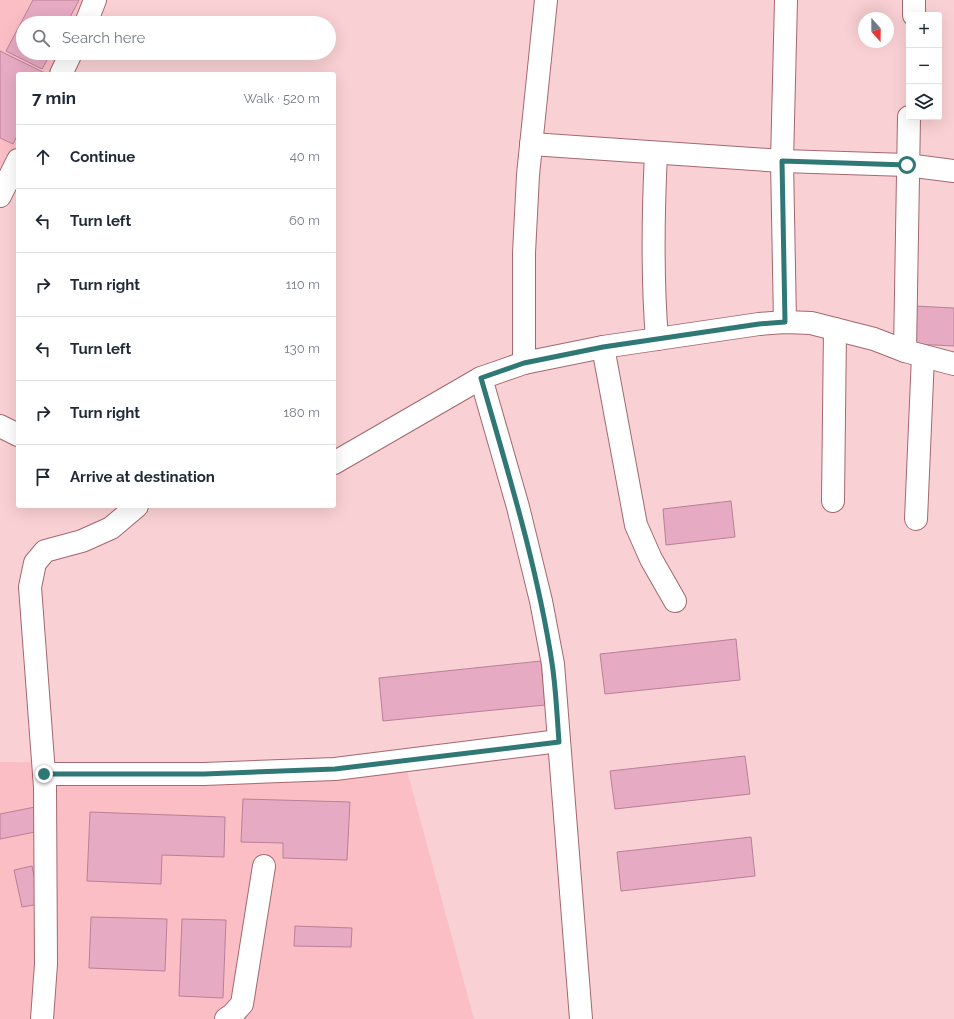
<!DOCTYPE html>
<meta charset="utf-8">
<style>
:root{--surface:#fff;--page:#f6f6f7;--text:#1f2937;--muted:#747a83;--line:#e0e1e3}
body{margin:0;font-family:Raleway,sans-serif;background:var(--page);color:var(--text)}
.controls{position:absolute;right:12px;top:12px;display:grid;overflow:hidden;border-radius:4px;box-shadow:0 4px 16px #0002}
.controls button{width:36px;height:36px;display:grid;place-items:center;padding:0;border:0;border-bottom:1px solid var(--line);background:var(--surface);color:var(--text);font:20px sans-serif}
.compass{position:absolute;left:858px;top:12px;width:36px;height:36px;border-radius:50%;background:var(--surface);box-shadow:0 4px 16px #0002;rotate:159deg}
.stop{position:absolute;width:12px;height:12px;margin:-9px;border:3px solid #2f7876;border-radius:50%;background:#fff}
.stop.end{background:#2f7876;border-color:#fff;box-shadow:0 1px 4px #0008}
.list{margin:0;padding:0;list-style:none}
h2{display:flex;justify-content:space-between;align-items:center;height:52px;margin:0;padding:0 16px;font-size:17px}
h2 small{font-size:13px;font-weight:400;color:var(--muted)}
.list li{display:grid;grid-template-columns:26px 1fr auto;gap:12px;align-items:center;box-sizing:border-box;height:64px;padding:0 16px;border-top:1px solid var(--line)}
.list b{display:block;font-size:15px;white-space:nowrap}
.list em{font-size:13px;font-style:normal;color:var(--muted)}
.icon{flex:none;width:22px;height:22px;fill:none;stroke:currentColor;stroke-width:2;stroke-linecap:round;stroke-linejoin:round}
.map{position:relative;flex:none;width:954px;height:1019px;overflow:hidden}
.search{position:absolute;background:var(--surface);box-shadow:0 4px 16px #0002;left:16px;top:16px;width:320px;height:44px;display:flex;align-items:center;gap:10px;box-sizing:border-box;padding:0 14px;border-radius:22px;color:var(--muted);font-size:15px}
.panel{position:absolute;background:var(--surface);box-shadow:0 4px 16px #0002;left:16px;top:72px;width:320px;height:436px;border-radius:4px}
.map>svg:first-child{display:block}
</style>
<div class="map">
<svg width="954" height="1019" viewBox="0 0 954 1019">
<rect width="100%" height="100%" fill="#f9d0d3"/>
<g fill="#fbbec4">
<path d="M0 0H91L80 23H23V53H66L56 74H18V154L0 193Z"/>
<path d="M0 762 405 763 474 1019H0Z"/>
</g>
<g fill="#e6aac2" stroke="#b98098">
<path d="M33 0H79L67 23H23V53H51L42 69 6 51Z"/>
<path d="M0 51 47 74H18V134L13 144 0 138Z"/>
<path d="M915 306 954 308V346L914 344Z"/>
<path d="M731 501 735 537 666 545 663 509Z"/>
<path d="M736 639 740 680 605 694 600 654Z"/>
<path d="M541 661 545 705 383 721 379 678Z"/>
<path d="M745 756 750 794 615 809 610 771Z"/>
<path d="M243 799 350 802 347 860 283 858V843L241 842Z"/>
<path d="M40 806 45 830 0 839V814Z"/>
<path d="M90 812 225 817 224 857 162 855 161 884 87 881Z"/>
<path d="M751 837 755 876 621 891 617 852Z"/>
<path d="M32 866 40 904 22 907 14 870Z"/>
<path d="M91 917 167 919 165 971 89 968Z"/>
<path d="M182 919 226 920 223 998 179 996Z"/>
<path d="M295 926 352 928 351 947 294 946Z"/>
</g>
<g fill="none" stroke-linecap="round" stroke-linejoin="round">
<defs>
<g id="minor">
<path d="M914 15V0"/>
<path d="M86 23 95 0"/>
<path d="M61 74 71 53"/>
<path d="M531 144 782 161 907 165 954 171"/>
<path d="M656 153C653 215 652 277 657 339"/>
<path d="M0 196 18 160"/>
<path d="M785 322 782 161 786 0"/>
<path d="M603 347 636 525 651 559 675 601"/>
<path d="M905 351 909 117"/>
<path d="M524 363V253L528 175 546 0"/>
<path d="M0 426 18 435"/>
<path d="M334 463 481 378"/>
<path d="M833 501 835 329"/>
<path d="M916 519 923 356"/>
<path d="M44 774H204L335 769 559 741"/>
<path d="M42 1019 46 964 45 787 30 587 35 563 45 551 82 541 111 528 137 506"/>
<path d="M226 1019 232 1015 242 1004 264 866"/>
<path d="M581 1019 553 664 541 601 518 507 481 378 524 363 603 347 759 324 785 322 811 323 874 339 905 351 954 364"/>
</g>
</defs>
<use href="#minor" stroke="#a4686f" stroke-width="24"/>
<use href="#minor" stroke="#fff" stroke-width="22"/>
</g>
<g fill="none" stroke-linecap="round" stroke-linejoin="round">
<path stroke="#2f7876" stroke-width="5" d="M44 774H204L335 769 559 742C557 716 556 689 552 663 537 566 508 472 481 378L524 363 603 347 759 324 785 322 782 161 907 165"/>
</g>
</svg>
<div class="controls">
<button>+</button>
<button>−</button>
<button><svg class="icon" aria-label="layers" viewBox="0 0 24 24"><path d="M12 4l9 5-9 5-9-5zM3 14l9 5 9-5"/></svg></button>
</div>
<svg class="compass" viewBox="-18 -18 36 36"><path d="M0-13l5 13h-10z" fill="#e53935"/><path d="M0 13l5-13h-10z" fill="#747a83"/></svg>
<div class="stop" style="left:907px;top:165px"></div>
<div class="stop end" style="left:44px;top:774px"></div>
<div class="search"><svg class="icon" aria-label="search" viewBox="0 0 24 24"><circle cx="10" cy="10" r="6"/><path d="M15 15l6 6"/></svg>Search here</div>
<section class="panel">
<h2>7 min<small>Walk · 520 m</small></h2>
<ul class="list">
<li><svg class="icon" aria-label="ahead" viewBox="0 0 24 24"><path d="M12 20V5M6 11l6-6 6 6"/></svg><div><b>Continue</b></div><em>40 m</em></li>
<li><svg class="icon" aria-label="left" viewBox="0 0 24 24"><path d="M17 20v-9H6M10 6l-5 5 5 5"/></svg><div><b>Turn left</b></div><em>60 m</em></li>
<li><svg class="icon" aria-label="right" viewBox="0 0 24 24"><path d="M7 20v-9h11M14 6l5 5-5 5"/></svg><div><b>Turn right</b></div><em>110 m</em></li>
<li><svg class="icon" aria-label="left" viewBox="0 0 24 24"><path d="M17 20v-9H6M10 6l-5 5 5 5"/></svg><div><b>Turn left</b></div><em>130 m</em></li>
<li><svg class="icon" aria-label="right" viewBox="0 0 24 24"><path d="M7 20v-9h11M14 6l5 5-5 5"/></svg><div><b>Turn right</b></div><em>180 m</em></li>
<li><svg class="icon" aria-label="arrive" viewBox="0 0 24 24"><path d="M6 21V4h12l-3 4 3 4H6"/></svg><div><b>Arrive at destination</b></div></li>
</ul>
</section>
</div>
